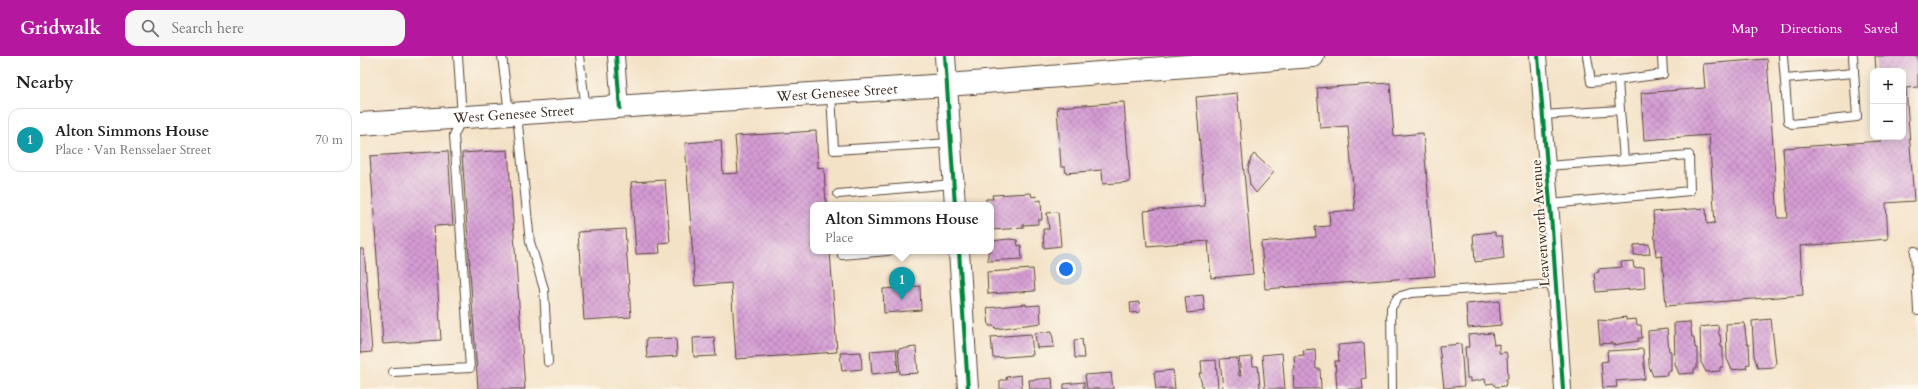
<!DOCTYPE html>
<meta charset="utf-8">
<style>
:root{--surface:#fff;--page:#f6f6f6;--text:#222;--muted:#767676;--line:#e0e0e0;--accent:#b5179e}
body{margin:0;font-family:Cardo,serif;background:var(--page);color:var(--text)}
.controls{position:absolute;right:12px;top:12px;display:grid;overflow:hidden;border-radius:8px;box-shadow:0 2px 10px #0003}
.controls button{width:36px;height:36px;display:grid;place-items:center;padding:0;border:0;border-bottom:1px solid var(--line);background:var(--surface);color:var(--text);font:20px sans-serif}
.you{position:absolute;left:706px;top:213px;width:14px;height:14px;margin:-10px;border:3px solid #fff;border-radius:50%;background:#1a73e8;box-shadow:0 0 0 6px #1a73e833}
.badge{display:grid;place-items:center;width:26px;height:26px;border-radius:50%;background:var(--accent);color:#fff;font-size:13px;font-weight:700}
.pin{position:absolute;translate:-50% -33px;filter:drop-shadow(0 1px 2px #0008)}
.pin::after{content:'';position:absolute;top:21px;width:14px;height:12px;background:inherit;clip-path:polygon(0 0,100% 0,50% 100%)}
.popup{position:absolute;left:450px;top:146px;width:184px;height:52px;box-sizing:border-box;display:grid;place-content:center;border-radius:8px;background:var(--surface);filter:drop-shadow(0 1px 3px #0005);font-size:13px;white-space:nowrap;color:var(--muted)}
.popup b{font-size:15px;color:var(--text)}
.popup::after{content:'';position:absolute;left:50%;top:100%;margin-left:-8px;border:8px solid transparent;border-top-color:var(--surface)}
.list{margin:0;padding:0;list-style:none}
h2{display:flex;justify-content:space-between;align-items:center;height:52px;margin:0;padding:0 16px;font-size:17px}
h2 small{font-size:13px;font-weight:400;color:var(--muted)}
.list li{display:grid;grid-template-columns:26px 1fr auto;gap:12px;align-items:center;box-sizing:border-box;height:64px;margin:0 8px 8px;padding:0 8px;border:1px solid var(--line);border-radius:12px}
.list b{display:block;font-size:15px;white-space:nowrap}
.list p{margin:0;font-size:13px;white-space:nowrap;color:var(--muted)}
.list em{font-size:13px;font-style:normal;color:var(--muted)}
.icon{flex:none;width:22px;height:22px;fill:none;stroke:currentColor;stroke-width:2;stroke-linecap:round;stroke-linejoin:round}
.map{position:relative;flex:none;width:1558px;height:333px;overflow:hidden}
header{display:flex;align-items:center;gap:24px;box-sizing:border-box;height:56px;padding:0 20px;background:var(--accent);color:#fff}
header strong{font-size:19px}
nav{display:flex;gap:22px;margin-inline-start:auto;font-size:14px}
.search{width:280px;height:36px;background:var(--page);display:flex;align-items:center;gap:10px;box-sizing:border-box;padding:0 14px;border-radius:12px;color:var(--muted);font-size:15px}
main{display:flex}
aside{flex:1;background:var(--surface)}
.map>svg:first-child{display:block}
</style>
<header>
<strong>Gridwalk</strong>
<div class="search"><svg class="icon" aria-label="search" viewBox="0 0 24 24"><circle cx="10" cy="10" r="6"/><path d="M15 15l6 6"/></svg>Search here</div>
<nav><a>Map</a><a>Directions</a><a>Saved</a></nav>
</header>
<main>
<aside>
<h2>Nearby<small></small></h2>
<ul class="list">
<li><span class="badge" style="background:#0f9aa8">1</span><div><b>Alton Simmons House</b><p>Place · Van Rensselaer Street</p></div><em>70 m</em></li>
</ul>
</aside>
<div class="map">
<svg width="1558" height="333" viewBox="0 0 1558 333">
<defs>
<pattern id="building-cross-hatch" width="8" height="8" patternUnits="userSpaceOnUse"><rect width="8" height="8" fill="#d59cd4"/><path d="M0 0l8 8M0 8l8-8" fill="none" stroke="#ae7fab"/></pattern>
</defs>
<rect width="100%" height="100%" fill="#fbf7ec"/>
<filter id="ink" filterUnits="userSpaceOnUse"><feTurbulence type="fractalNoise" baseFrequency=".025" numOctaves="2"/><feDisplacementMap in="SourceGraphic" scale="8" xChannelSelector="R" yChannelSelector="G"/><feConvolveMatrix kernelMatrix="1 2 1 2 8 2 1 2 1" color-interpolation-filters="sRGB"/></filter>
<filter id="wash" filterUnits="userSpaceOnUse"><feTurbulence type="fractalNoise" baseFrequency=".012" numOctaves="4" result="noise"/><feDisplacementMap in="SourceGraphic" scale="16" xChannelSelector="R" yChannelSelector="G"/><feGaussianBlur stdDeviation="0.9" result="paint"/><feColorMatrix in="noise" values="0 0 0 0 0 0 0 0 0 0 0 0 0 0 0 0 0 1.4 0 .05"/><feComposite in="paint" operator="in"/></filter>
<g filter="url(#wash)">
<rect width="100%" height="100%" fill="#f4e2c7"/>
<g id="blocks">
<g fill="url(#building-cross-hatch)">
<path d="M1515 0H1558V31L1546 32 1554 145 1526 147 1528 183 1440 190 1443 239 1306 250 1302 200 1296 201 1293 156 1346 152 1347 168 1355 167 1349 79 1284 84 1281 37 1345 32 1343 8 1407 3 1418 162H1428L1423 92 1521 85V81H1543V15H1516Z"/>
<path d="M1030 27 1034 80 1063 77 1075 220 905 233 901 186 956 181 955 171 970 170 969 156 995 154 988 70 960 72 957 32Z"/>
<path d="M877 37 893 218 851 222 848 185 787 190 784 155 845 150 836 41Z"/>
<path d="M764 46 770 126 743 128 742 114 706 117 705 111H701L697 51Z"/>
<path d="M456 75 458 112 464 111 466 149H453V195H470L477 296 376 303 371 227 335 230 325 87 361 84 363 118 378 117 375 80Z"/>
<path d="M148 94 165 333H118L102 97Z"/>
<path d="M88 95 93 169 74 170 81 284 23 288 10 100Z"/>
<path d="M894 98 914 116 896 137 890 129 888 113 891 102Z"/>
<path d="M305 124 310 186 299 187 300 197 276 198 271 126Z"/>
<path d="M671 137 672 141 676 140 677 145 681 144 682 164H678V168L663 169V172L631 174V149H626V143H633L632 139Z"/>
<path d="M698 156 701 190 684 192 683 173H689L687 157Z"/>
<path d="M265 173 271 261 224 264 218 176Z"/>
<path d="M1135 176V180H1142L1144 202 1115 206 1113 178Z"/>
<path d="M649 183 657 184 658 190 661 189 662 203 628 205V195H631V185Z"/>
<path d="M1289 188 1290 198 1274 199V189Z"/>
<path d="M0 193H4L12 296 0 297Z"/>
<path d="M1273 205 1274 212 1284 211 1285 232 1236 236 1234 217 1239 216 1238 213 1262 211 1261 206Z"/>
<path d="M673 213 675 235 628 238 627 216Z"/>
<path d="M560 230 561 254 524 257 523 233Z"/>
<path d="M843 239 845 255 827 257 825 241Z"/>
<path d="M1139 245 1141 269 1108 272 1106 248Z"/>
<path d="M779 246 780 256 771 257 770 247Z"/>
<path d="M666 248V250L680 249 681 267 636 273 635 270H629L627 252Z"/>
<path d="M1266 261V264L1276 263 1277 269H1281L1282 282H1278V285L1253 289V287L1240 288 1238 264 1252 265V263Z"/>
<path d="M1411 263 1416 307 1414 311 1398 312 1394 300 1392 265Z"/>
<path d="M1330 266 1332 281H1334L1335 292H1337V313H1334V317L1319 318 1315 308 1314 267Z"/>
<path d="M1384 267 1387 288H1389L1390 308 1386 309 1387 312 1372 314 1367 303 1366 268Z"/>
<path d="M1358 269 1359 279H1360L1361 291H1363V311H1360V315L1346 316 1341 306 1340 271Z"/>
<path d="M1307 273 1309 295H1311V315H1308V319L1293 320 1289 310 1288 275Z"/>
<path d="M692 275 694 291 677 292 675 277Z"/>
<path d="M1132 277 1134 289 1139 288V297L1146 296 1147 300 1148 322 1146 323V327L1145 330 1136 331 1133 327 1126 328 1125 323 1110 326V322H1107L1106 305 1105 291H1109L1108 279Z"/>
<path d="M671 278 673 299 633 302 631 281Z"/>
<path d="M354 281 356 300 334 301 333 282Z"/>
<path d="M316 282 317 300 287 302 286 283Z"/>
<path d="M722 283 724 302H715L714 284Z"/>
<path d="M1004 287 1006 322 1002 323 1003 333H977L975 305H979L978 289Z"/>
<path d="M1101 288 1104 330 1084 332 1079 290Z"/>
<path d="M556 291 558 317 540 318 538 293Z"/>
<path d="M536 293 538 315 512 318 510 295Z"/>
<path d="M955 293 956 313H960L961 333H936L934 332 933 314 935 313 934 300 944 299 943 294Z"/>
<path d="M1283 293 1285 323 1256 325 1257 331 1243 332 1241 306 1248 305 1247 295Z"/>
<path d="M501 296 502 313 482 315 480 297Z"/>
<path d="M922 297 925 333H905L902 299Z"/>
<path d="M892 301 893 310H898L900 331 898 333H863L860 303 877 302 879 320H881L879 302Z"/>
<path d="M856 304 858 333H843L839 317H842L841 305Z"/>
<path d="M813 314 815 333H796L794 316Z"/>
<path d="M751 317 753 333H727L725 319Z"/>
<path d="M661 319 662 333H640V324H647L646 321Z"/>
<path d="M692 322 693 333H670L669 324Z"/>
<path d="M724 326V333H704V328Z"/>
</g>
</g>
</g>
<g filter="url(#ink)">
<use href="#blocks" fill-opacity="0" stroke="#574637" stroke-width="1"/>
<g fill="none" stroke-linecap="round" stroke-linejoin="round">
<defs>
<g id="service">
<path d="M142 0 149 58"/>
<path d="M219 0 226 53"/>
<path d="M1227 0 1231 26 1258 24"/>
<path d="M1423 0 1428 65 1432 68 1497 61 1493 0"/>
<path d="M1425 23 1494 17"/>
<path d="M471 38 474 94 591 87"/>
<path d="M1260 54 1258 24 1303 18 1302 0"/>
<path d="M157 59 170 186 184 233 188 306"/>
<path d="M1183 59 1260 54 1264 104"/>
<path d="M1187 110 1329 99 1330 135 1190 148"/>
<path d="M478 138 593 128"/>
<path d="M1555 195 1558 255"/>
<path d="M482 199 528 195"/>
<path d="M33 316 110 312 94 79 102 62 98 0"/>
<path d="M1032 333 1031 252 1038 241 1051 237 1196 228"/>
</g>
<g id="minor">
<path d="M256 0 260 52"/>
<path d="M1178 0 1192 172 1203 333"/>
</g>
<g id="tertiary">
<path d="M585 0 595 149"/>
<path d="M599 195 608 333"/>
</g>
<g id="primary">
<path id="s1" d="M0 68 587 29 953 0"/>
</g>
</defs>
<use href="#service" stroke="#574637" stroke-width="10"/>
<use href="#minor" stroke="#574637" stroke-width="18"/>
<use href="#tertiary" stroke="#574637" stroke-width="22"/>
<use href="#primary" stroke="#574637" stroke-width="24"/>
<use href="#service" stroke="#fff" stroke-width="8"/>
<use href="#minor" stroke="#fff" stroke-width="16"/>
<use href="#tertiary" stroke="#fff" stroke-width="20"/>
<use href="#primary" stroke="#fff" stroke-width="22"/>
<defs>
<g id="cycleway">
<path d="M256 0 260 52"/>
<path d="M585 0 595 149"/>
<path d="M1178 0 1192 172 1203 333"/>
<path d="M599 195 608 333"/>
</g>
</defs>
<use href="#cycleway" stroke="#fbf7ec" stroke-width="6"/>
<use href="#cycleway" stroke="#00873e" stroke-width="4"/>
</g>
</g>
<g text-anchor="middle" stroke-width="4" stroke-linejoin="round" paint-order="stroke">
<g font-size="14" fill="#3b2a1e" stroke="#fbf7ec">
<text dy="5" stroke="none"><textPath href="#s1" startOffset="478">West Genesee Street</textPath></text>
<text dy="5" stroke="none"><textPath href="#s1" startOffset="154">West Genesee Street</textPath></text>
<text transform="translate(1180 167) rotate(-94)" y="5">Leavenworth Avenue</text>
</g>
</g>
</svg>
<div class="controls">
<button>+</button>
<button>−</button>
</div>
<div class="you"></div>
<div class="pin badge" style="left:542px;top:244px;background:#0f9aa8">1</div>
<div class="popup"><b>Alton Simmons House</b>Place</div>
</div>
</main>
